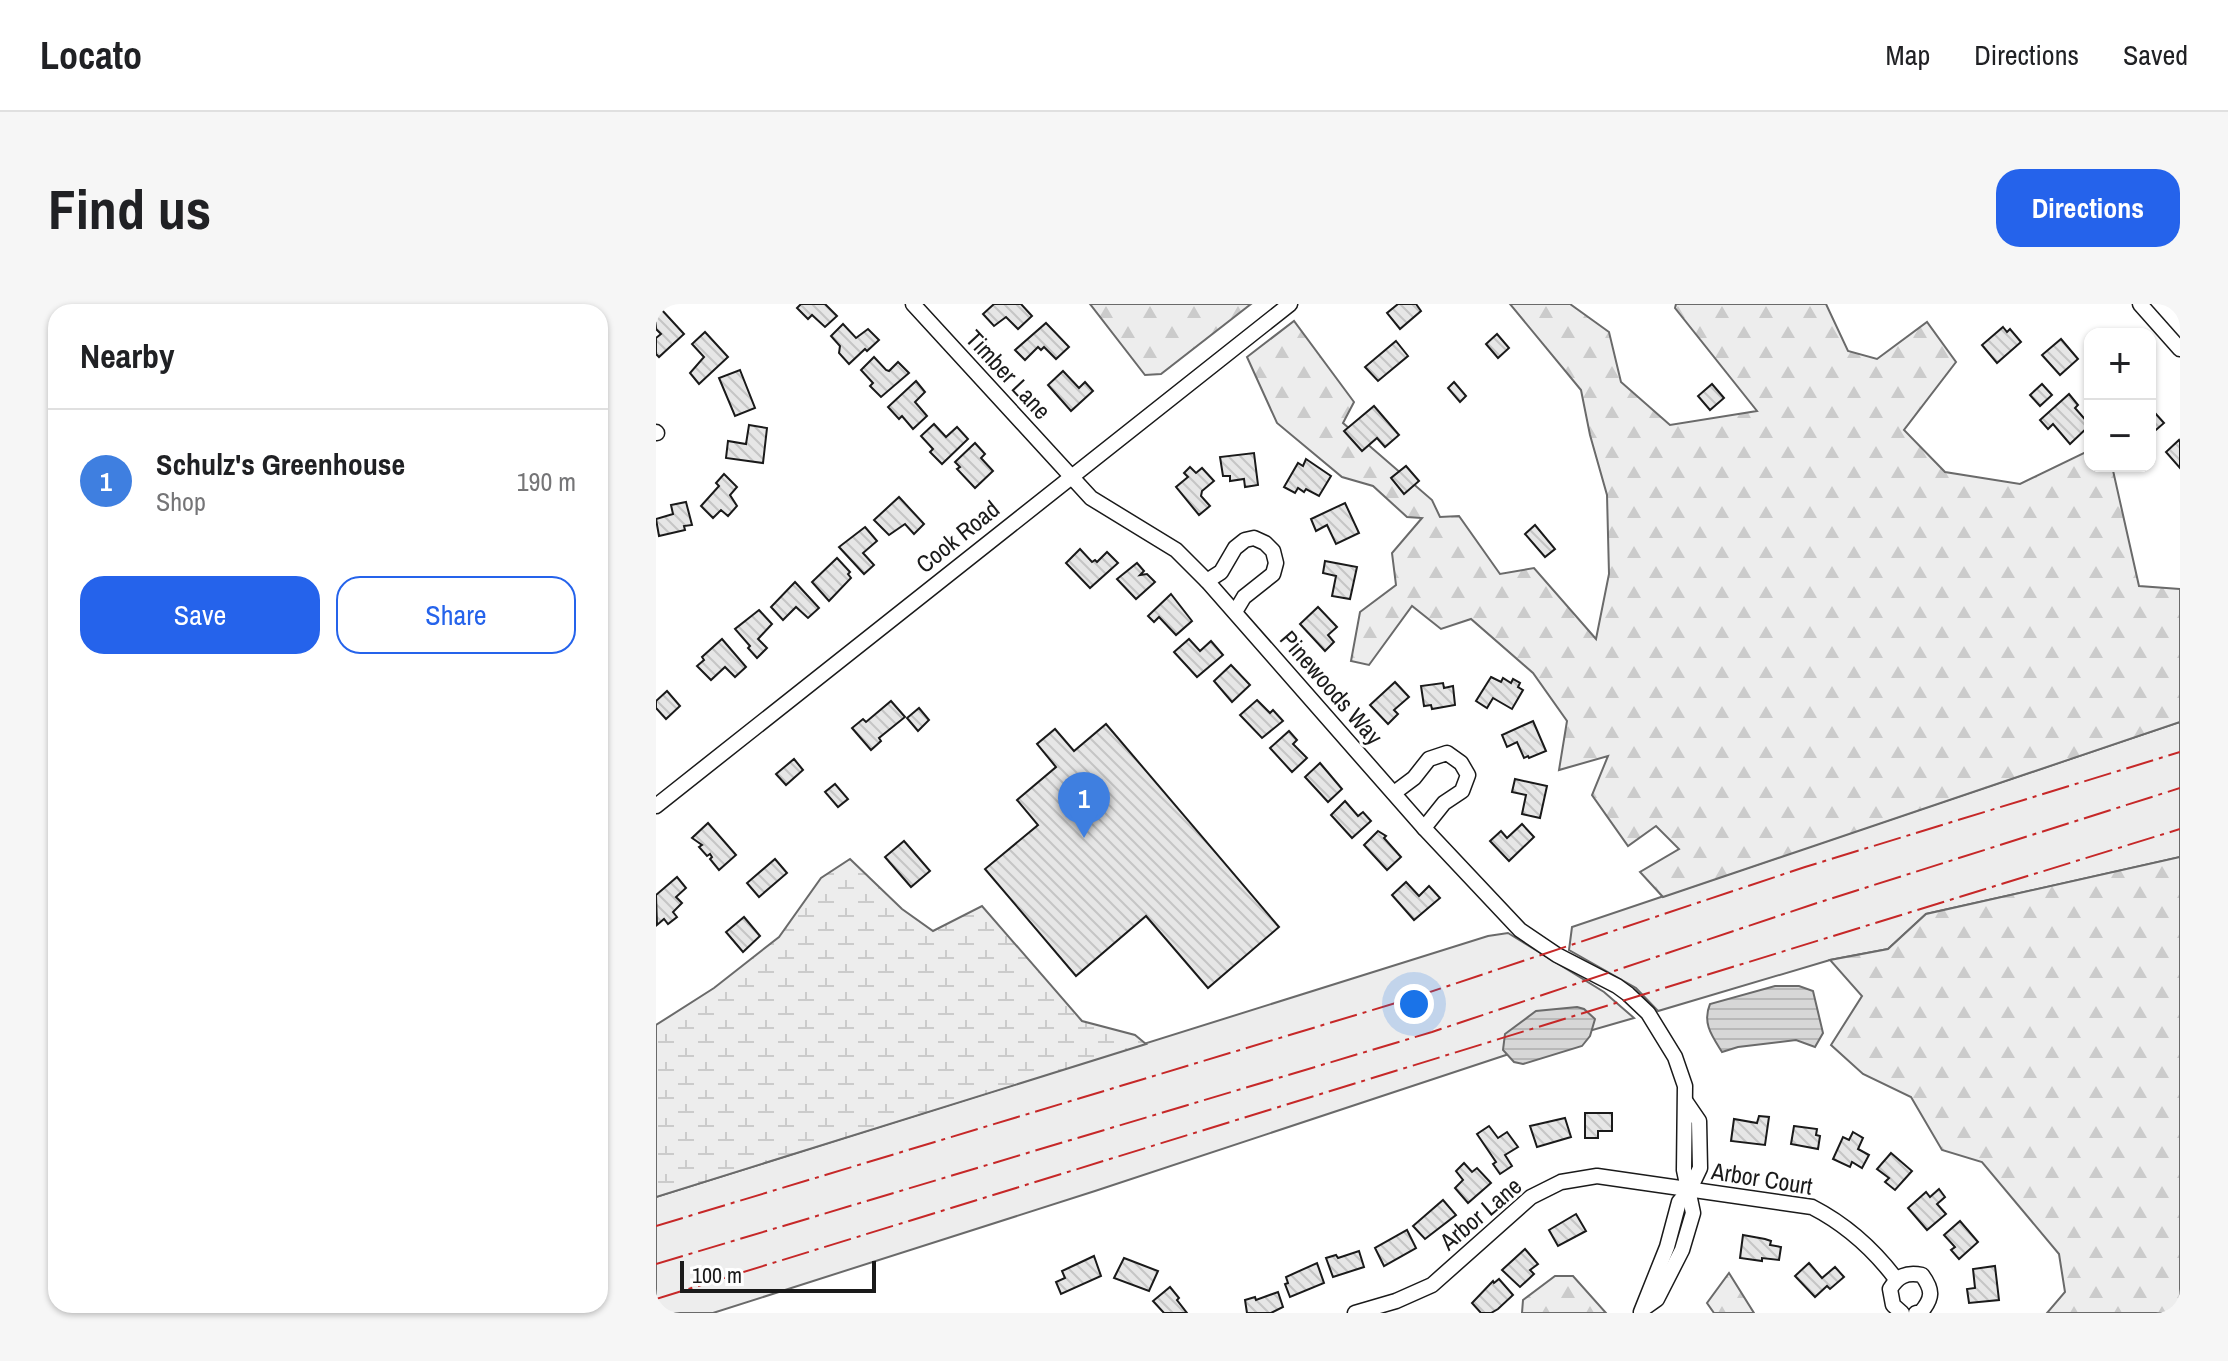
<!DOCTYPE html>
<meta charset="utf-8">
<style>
:root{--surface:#fff;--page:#f6f6f6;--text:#202124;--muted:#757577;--line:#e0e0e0;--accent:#2563eb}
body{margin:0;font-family:"Archivo Narrow",sans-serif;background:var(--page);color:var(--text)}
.controls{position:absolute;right:24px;top:24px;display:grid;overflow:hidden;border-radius:16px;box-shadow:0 2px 6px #0004}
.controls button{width:72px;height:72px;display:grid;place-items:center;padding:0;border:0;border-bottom:2px solid var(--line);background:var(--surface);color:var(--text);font:40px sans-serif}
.scale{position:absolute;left:24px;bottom:20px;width:196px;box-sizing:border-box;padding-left:8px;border:4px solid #1a1a1a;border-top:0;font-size:22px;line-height:28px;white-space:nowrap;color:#1a1a1a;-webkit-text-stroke:6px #fff;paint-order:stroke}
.you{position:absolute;left:758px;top:700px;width:28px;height:28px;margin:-20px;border:6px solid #fff;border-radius:50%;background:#1a73e8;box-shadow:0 0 0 12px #1a73e833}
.badge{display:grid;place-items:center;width:52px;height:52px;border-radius:50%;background:var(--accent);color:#fff;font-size:26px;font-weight:700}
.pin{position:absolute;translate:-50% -66px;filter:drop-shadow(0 2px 4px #0008)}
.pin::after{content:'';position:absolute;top:42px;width:28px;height:24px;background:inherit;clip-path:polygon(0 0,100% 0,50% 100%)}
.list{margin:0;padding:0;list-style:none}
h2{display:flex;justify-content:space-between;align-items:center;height:104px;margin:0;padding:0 32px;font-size:34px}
h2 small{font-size:26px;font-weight:400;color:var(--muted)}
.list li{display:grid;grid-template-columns:52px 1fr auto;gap:24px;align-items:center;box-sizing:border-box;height:144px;padding:0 32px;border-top:2px solid var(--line)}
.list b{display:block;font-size:30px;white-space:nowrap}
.list p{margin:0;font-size:26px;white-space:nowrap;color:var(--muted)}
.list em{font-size:26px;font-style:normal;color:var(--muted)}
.actions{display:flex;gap:16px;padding:24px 32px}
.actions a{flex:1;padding:18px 0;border:2px solid var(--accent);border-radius:24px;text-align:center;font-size:28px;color:var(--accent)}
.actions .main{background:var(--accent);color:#fff}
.map{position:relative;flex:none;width:1524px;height:1009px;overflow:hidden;border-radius:24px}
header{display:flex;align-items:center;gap:48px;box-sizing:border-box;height:112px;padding:0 40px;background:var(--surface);border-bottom:2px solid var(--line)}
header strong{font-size:38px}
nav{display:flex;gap:44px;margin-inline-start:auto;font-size:28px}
.intro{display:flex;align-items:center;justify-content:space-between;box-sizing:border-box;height:192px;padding:0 48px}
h1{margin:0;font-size:56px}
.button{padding:20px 36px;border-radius:24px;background:var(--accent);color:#fff;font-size:28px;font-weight:700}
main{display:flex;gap:48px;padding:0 48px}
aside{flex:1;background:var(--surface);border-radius:24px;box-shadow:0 2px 6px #0004}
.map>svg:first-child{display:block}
</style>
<header>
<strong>Locato</strong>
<nav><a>Map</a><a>Directions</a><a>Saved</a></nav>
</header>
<div class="intro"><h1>Find us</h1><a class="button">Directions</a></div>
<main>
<aside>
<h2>Nearby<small></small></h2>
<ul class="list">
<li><span class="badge" style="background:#3f7fe0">1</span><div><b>Schulz's Greenhouse</b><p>Shop</p></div><em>190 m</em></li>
</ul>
<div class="actions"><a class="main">Save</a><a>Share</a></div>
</aside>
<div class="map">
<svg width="1524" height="1009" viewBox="0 0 1524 1009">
<defs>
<pattern id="forest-firs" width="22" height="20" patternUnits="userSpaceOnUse" patternTransform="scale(2)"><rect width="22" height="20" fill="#ededed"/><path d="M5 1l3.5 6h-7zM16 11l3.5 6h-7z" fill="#cbcbcb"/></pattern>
<pattern id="wetland-marsh" width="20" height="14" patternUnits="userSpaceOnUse" patternTransform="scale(2)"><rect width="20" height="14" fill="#ededed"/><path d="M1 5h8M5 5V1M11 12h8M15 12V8" fill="none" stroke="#cbcbcb"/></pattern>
<pattern id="water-rules" width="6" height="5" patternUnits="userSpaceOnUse" patternTransform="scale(2)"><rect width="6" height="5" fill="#d7d7d7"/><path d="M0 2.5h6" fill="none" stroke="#b8b8b8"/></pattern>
<pattern id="building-back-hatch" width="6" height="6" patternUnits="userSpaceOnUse" patternTransform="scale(2)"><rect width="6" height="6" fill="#e6e6e6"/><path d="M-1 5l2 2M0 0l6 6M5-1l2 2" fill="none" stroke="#c5c5c5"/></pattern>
</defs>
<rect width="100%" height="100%" fill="#fff"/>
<g fill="#ededed" stroke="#6a6a6a" stroke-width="2">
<path d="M1524 418V553L1270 610 1232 645 1174 656 1002 707 980 684 913 646 916 623Z"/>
<path d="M852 629 948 688 978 714 850 751 439 887 57 1009H0V893L832 632Z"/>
</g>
<g fill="url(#forest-firs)" stroke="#6a6a6a" stroke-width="2">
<path d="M434 0H595L505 70 489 71Z"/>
<path d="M854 0H914L953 28 965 78 1014 121 1101 107 1019 4 1020 0H1170L1192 47 1221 55 1271 18 1300 58 1248 126 1289 168 1364 180 1434 146V162H1456L1483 282 1524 285V418L1007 593 984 568 1023 545 1000 522 972 542 936 491 952 452 903 466 911 417 877 369 815 315 785 325 756 302 713 361 695 357 704 308 740 281 736 249 766 214 751 213 717 182 686 173 621 119 591 53 638 17 698 98 687 119 776 196 784 213 803 212 844 270 878 264 940 335 953 270 951 191 934 131 925 86Z"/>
<path d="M1524 553V1009H1391L1409 988 1403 950 1326 858 1286 846 1255 793 1207 770 1175 741 1206 692 1174 656 1232 645 1270 610Z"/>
<path d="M1073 969 1098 1009H1058L1051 999Z"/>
<path d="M899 972H917L950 1009H866L867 996Z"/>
</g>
<path fill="url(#wetland-marsh)" stroke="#6a6a6a" stroke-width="2" d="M194 555 246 605 277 627 326 602 426 717 479 731 490 740 0 893V721L58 684 123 633 165 574Z"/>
<g fill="url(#water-rules)" stroke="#6a6a6a" stroke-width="2">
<path d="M1119 682H1143L1157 687 1167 729 1159 743 1140 736 1082 743 1066 748C1056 732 1046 719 1054 700Z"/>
<path d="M921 703 928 705 939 715 934 732 926 742 867 760 858 758 847 746 849 730 880 707Z"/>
</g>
<g fill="url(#building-back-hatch)" stroke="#1a1a1a" stroke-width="2">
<path d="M145 0H169L181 12 169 23 156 11 152 15 141 4Z"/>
<path d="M338 0H365L376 12 362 25 350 13 338 22 327 10Z"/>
<path d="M742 0H760L765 7 744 25 731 9Z"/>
<path d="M5 5 28 30 3 53 0 50V34L5 30 0 25V9Z"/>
<path d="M390 19 413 43 400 55 388 43 385 46 382 43 369 56 359 46Z"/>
<path d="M187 20 200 34 212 25 223 36 211 47 209 45 193 60 183 49 184 42 175 32Z"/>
<path d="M1347 23 1351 28 1354 25 1365 38 1341 59 1326 41Z"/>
<path d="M49 28 72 53 43 80 34 69 48 53 36 40Z"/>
<path d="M841 30 853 44 842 54 830 40Z"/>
<path d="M1405 35 1422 55 1404 71 1386 51Z"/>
<path d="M740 37 752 52 722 77 709 63Z"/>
<path d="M218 53 230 66 233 67 242 58 253 69 225 93 214 82 217 79 205 66Z"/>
<path d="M84 66 99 104 79 112 63 74Z"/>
<path d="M407 67 423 84 429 78 437 87 415 107 392 81Z"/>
<path d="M260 77 269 88 259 98 271 112 257 125 246 112 243 115 232 103Z"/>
<path d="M798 78 810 92 804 98 792 84Z"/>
<path d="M1056 80 1068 94 1054 106 1042 92Z"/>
<path d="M1386 80 1396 91 1384 102 1374 91Z"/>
<path d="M1413 90 1422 101 1419 104 1434 121 1414 140 1397 120 1392 125 1384 116Z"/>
<path d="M718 102 743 131 729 143 721 134 706 147 688 127Z"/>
<path d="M1499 109 1508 119 1494 131V114Z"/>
<path d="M278 120 290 133 301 123 312 135 286 160 274 148 277 145 265 132Z"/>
<path d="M93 121 111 124 107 159 70 154 72 137 90 140Z"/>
<path d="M1523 136 1524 138V164L1510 148Z"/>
<path d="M319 139 329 150 325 154 337 167 319 184 301 165 304 163 299 158Z"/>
<path d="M598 149 602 181 589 183 588 175 574 177V172H567L564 153Z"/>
<path d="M650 155 675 172 663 192 650 185 648 188 642 184 639 189 628 183 642 159 647 162Z"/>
<path d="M750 162 763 177 748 190 735 174Z"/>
<path d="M534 163 540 169 546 164 558 177 546 187 545 192 554 202 543 211 520 183 532 173 528 169Z"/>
<path d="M68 170 81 183 74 191 81 202 72 212 65 206 57 214 45 202 63 182 60 179Z"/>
<path d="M243 193 268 220 258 230 249 220 233 231 218 216Z"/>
<path d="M30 198 36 221 28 222 29 226 3 232 0 215 17 210 15 201Z"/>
<path d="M689 199 703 229 680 240 671 221 660 227 655 215Z"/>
<path d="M879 221 899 245 889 253 869 230Z"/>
<path d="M209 223 221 237 207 249 218 261 208 270 183 243Z"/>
<path d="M424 245 436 258 439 256 441 258 451 248 462 259 434 284 410 259Z"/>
<path d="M181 254 194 268 192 270 195 274 173 297 156 278Z"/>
<path d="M669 257 701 263 694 295 676 292 680 272 667 269Z"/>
<path d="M481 259 488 267 484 271 491 270 499 278 480 295 461 275Z"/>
<path d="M139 278 163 304 152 314 140 303 127 316 115 303Z"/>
<path d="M515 290 536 317 520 331 503 313 498 318 492 312Z"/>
<path d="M662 303 681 323 672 331 678 338 669 347 644 320Z"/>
<path d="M103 306 116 320 102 335 111 344 101 354 92 344 94 342 79 325Z"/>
<path d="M66 335 90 363 79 373 69 363 55 376 41 362 48 356 46 353Z"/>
<path d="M533 335 544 347 555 337 567 351 541 373 518 348Z"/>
<path d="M575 361 594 381 576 398 558 377Z"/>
<path d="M835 373 845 378 847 374 855 379 857 375 864 379 862 383 867 386 856 405 837 394 831 404 820 397Z"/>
<path d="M739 378 753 393 738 406 742 410 732 420 714 401Z"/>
<path d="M787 379 788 384 797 382 799 401 776 405 775 401 768 402 765 382Z"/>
<path d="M11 387 24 402 10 415 0 404V397Z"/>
<path d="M601 396 614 409 617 406 627 417 606 434 584 411Z"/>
<path d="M235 397 249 413 223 434 225 437 215 446 196 424 207 415 210 418Z"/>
<path d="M263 404 273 416 262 427 251 414Z"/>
<path d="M877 417 890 447 873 454 872 452 868 454 861 438 851 443 846 431Z"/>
<path d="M450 420 623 623 552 684 490 612 420 672 329 565 382 521 361 496 400 463 381 440 399 425 418 447Z"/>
<path d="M633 427 641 436 637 440 651 454 636 468 614 444Z"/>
<path d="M138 455 147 466 130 481 120 470Z"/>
<path d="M664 459 686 485 672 498 649 473Z"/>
<path d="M859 475 891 482 884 514 866 510 870 491 856 488Z"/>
<path d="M179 480 192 495 182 503 169 488Z"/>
<path d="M689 497 702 512 707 508 715 517 696 534 675 511Z"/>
<path d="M52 519 80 551 63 566 54 555 56 553 54 550 51 552 43 543 46 541 36 534Z"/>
<path d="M866 520 878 533 853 557 834 537 845 527 851 534Z"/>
<path d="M722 527 730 532 728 534 745 553 731 566 708 541Z"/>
<path d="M248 537 274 567 255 583 229 553Z"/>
<path d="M119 555 131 569 103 593 91 579Z"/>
<path d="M21 573 30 584 20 593 26 599 17 608 21 613 12 620 8 615 1 621 0 591Z"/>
<path d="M750 578 763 592 773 582 784 594 758 616 736 591Z"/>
<path d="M88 613 104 632 87 648 70 628Z"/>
<path d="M929 809H956V827H942V834H929Z"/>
<path d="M1103 812 1113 813 1109 841 1075 837 1078 815 1101 819Z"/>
<path d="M909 814 915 833 881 843 874 822Z"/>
<path d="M833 822 842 834 851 828 862 843 849 851 856 862 844 870 837 860 840 858 821 830Z"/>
<path d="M1138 822 1161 825 1160 831 1164 832 1162 845 1135 840Z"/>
<path d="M1197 828 1207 834 1202 845 1213 851 1206 864 1196 858 1194 863 1177 855 1187 833 1193 836Z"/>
<path d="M1235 849 1256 867 1239 886 1229 878 1233 874 1221 865Z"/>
<path d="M808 859 816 868 821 864 835 879 812 899 799 884 807 876 800 867Z"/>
<path d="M1283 885 1289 893 1281 900 1290 910 1271 926 1252 904 1270 888 1274 893Z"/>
<path d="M787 896 800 911 769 935 757 922Z"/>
<path d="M920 910 930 927 902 942 893 926Z"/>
<path d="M1304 917 1322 938 1303 955 1295 946 1299 943 1288 931Z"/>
<path d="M751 926 760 944 728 962 719 944Z"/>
<path d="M1087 931 1109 935 1115 937 1114 941 1125 943 1123 956 1106 954V957L1084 954Z"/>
<path d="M869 945 882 960 874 966 878 970 864 983 846 966Z"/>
<path d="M703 947 708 963 677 973 670 954 680 951 682 954Z"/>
<path d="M438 952 445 972 405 990 400 978 409 974 406 967Z"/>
<path d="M468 954 502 967 493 987 458 974Z"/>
<path d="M661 959 668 979 634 993 629 980 632 979 630 973Z"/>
<path d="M1153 959 1166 974 1179 963 1188 973 1174 985 1171 982 1159 993 1139 972Z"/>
<path d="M1339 962 1343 996 1313 999 1311 985 1319 984 1317 965Z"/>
<path d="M843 975 857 991 842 1005 835 1009H825L816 999 837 977 838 979Z"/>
<path d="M514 983 523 994 521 996 531 1009H508L497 997Z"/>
<path d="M622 988 627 1003 615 1009H591L589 996 599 993 600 996Z"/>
</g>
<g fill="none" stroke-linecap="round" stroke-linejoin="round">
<defs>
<g id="minor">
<path d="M257 0 435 194 520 246 551 277 768 524 864 626 901 651 961 682 972 690 992 709 1019 753 1029 782 1028 866 1037 909 1026 946 1001 995 987 1005"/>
<path d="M1484 0 1524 45"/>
<path d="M0 128 1 129"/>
<path d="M551 277 565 268 579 244 589 236 598 234 609 239 617 247 620 259 617 270 588 293 579 308"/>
<path d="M738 489 758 474 773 455 791 449 805 459 812 471 806 487 788 499 768 524"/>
<path d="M0 502 634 0"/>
<path d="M985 1008 1011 943 1023 898 1034 885 1044 864 1043 817 1030 798"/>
<path d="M699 1009 740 997 776 981 875 893 905 878 941 872 1156 903C1189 920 1218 946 1240 975"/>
<path d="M1246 1009 1237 1001 1234 985C1242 972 1250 968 1266 971 1277 986 1277 994 1265 1008L1260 1009"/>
</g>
</defs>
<use href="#minor" stroke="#1a1a1a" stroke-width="17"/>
<use href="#minor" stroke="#fff" stroke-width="14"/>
<g stroke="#c62828" stroke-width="2" stroke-dasharray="28 6 4 6" stroke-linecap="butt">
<path d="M0 922 753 695 1149 563 1524 448"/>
<path d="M0 960 776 728 1158 600 1524 484"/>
<path d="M0 995 1524 525"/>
</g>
</g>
<g text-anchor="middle" stroke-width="6" stroke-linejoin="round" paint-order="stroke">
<g font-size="24" fill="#1a1a1a" stroke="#fff">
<text transform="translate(352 71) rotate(47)" y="8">Timber Lane</text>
<text transform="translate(302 233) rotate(-39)" y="8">Cook Road</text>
<text transform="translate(675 384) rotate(49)" y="8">Pinewoods Way</text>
<text transform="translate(1106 875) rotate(9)" y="8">Arbor Court</text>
<text transform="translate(825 910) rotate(-40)" y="8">Arbor Lane</text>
</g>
</g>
</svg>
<div class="controls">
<button>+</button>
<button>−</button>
</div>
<div class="scale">100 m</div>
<div class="you"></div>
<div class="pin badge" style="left:428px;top:534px;background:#3f7fe0">1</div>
</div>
</main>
